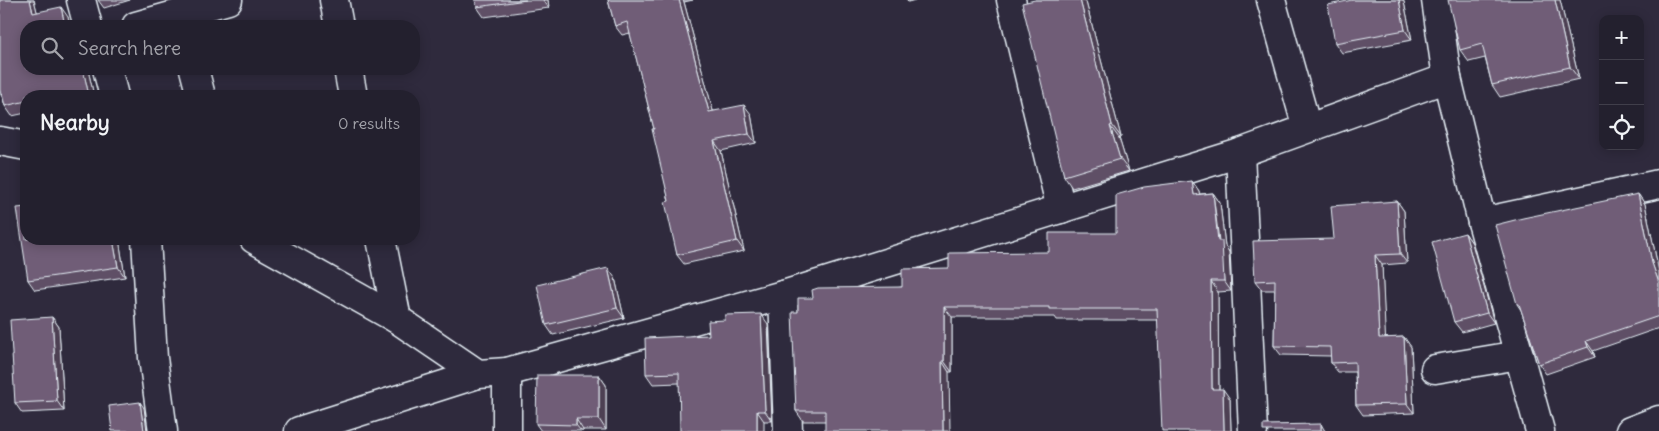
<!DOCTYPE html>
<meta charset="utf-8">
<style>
:root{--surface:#23202e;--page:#2f2d3a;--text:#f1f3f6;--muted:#a3a3aa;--line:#403e4a}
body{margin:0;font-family:Delius,sans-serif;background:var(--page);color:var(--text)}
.controls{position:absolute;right:15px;top:15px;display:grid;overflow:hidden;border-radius:10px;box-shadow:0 2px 12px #0003}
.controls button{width:45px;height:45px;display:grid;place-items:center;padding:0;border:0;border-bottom:1px solid var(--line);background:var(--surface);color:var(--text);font:25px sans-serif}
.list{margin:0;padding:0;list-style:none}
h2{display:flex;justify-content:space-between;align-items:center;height:65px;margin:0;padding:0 20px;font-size:21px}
h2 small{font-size:16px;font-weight:400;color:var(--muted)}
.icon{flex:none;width:28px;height:28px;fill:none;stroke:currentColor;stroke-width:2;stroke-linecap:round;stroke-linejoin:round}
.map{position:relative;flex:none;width:1659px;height:431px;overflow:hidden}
.search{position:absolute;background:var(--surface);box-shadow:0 2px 12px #0003;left:20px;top:20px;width:400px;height:55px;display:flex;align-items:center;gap:12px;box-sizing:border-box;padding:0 18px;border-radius:20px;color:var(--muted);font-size:19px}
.panel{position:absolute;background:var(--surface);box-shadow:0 2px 12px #0003;left:20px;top:90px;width:400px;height:155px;border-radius:20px}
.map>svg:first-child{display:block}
</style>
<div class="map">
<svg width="1659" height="431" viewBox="0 0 1659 431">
<rect width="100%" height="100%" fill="#2f2a3d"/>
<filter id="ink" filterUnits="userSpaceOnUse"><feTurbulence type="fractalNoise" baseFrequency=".02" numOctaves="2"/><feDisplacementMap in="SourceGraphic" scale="10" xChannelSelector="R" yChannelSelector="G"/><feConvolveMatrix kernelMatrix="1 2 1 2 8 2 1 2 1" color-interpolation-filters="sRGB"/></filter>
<g filter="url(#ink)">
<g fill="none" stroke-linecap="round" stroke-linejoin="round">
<defs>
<g id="minor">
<path d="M81 0 88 26"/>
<path d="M334 0 339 26"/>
<path d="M1011 0 1061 209"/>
<path d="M1271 0 1307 128"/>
<path d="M136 26 228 0"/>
<path d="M107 69 114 96"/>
<path d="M194 69 201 96"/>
<path d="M348 69 353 96"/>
<path d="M1447 78 1482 222 1540 431"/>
<path d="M0 141 26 146"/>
<path d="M1240 153 1253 431"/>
<path d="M1482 222 1659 184"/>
<path d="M146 239 153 358 163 431"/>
<path d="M254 239 397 319 478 374 507 372 783 295 1240 153 1447 78 1436 0"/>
<path d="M381 239 397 319"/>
<path d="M783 295 788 431"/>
<path d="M1435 369 1519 355"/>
<path d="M507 372V431"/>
<path d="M299 431 478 374"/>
<path d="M1630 431 1659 420"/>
</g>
</defs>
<use href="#minor" stroke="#e8f1f8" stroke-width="31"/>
<use href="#minor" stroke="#2f2a3d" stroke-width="28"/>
</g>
<g fill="#5f5066" stroke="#e8f1f8">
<path d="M0 0H34L37 12 68 17 70 26H26L83 69H88L94 96H26V113L12 116 5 106 3 99 1 95Z"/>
<path d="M98 0H130L104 8Z"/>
<path d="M475 0H548L549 8 484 17 477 7Z"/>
<path d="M608 0H693L684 2 713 111 751 114 756 143 721 151 744 251 684 264 677 255 669 201 654 129 630 33 622 35 615 26Z"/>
<path d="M906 0H915L908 2Z"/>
<path d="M1035 0H1085L1086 2 1121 137 1119 138 1129 171 1072 188 1064 176Z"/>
<path d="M1352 0H1403L1404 2 1412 40 1342 53 1335 43Z"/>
<path d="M1560 0 1579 79 1500 97 1492 85 1485 58 1469 62 1460 50Z"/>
<path d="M1192 181 1199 191V194L1213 193 1220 203 1225 246 1229 252 1231 291 1218 292 1219 389 1230 399 1231 431 1158 320H1057L1055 317H952V372H949L825 421H803L796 411 798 312 813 298 902 287 949 268 1049 252 1116 233Z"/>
<path d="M1638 194 1645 204 1659 272V328L1593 351 1595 357 1546 374 1539 364 1521 310 1517 304Z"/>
<path d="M1397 201 1404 211 1407 263 1382 265 1385 338 1404 337 1411 347 1414 413 1363 415 1356 405 1355 372H1338L1331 363V356L1281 355 1274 346 1275 290H1262L1255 281 1334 239Z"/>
<path d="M1465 233 1472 243 1494 323 1462 332 1454 322Z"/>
<path d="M26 239H119L125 277 35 290 28 280Z"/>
<path d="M615 278 624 318 553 335 546 325Z"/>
<path d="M52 317 59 327 64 411 22 413 15 403Z"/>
<path d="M768 324 772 421H764L679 383 653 384 646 374 709 335Z"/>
<path d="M599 375 606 385V430H583V431H541L536 424Z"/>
</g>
<g fill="#4e4153" stroke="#e8f1f8">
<path d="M30 0H34L40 23 33 13Z"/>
<path d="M543 0H548L549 8Z"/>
<path d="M679 0H683L684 2 716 122 709 112Z"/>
<path d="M1080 0H1085L1086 2 1121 137 1112 125Z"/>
<path d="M1399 0H1403L1404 2 1412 40 1405 30Z"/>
<path d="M1555 0H1560L1579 79 1570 67Z"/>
<path d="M61 7 68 17 70 26H65Z"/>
<path d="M83 69H88V70L94 96H89Z"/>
<path d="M744 105 751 114 756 143 749 134Z"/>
<path d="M1110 126 1119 138 1129 171 1120 159Z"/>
<path d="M714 141 721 151 744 251 737 241Z"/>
<path d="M1192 181 1199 191 1201 206 1194 195Z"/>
<path d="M1213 193 1220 203 1225 246 1229 252 1231 291 1224 281Z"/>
<path d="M1638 194 1645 204 1659 272V283L1652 263Z"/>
<path d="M1397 201 1404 211 1407 263 1400 254Z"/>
<path d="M1465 233 1472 243 1494 323 1487 313Z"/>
<path d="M113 239H119L125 277 118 267Z"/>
<path d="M1375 255 1382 265 1386 348 1379 338Z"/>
<path d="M608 268 615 278 624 318 617 308Z"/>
<path d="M1211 281 1218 292 1219 400 1212 389Z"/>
<path d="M944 307 952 317V372L944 361Z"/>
<path d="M761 314 768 324 772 421 765 411Z"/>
<path d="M52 317 59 327 64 411 57 401Z"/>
<path d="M1404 337 1411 347 1414 413 1407 404Z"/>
<path d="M1586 341 1593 351 1595 357 1588 347Z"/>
<path d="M942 361 949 372 950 431H943Z"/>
<path d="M599 375 606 385V430L599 419Z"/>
<path d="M1223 389 1230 399 1231 431H1224Z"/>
<path d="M140 402 144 408 147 431H144Z"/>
<path d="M757 411 764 421V431H757Z"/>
<path d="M576 419 583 430V431H581L576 425Z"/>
<path d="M1321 424 1325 431H1321Z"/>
</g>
<g fill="#6f5d77" stroke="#e8f1f8">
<path d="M0 0H30L33 13 61 7 65 26H26V69H83L89 96H26V101L5 106 2 94 1 95 0 90Z"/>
<path d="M475 0H526L477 7Z"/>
<path d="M608 0H679L709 112 744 105 749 134 714 141 737 241 677 255 665 202 669 201 652 129H654L627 22 615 26Z"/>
<path d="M1035 0H1080L1112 125 1110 126 1120 159 1064 176 1022 3Z"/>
<path d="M1352 0H1399L1405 30 1335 43 1328 5Z"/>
<path d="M1448 0H1555L1570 67 1492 85 1482 44 1460 50Z"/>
<path d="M1192 181 1194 195 1213 193 1218 241H1222L1224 281H1211L1212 389H1223L1224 431H1162L1157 309H1049V307H944V361H942L943 431H825V411H796L792 312H798V298H813L812 290 818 288 902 287V269L949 268V253L1049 252V233H1116V195L1144 187Z"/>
<path d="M1638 194 1652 263 1659 283V316L1586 341 1588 347 1539 364 1519 304H1517L1495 225 1523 218Z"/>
<path d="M1397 201 1400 254 1375 255 1379 338 1404 337 1407 404 1356 405 1355 362 1331 363 1330 347 1274 346 1275 280 1255 281 1253 241 1334 239 1331 206Z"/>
<path d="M26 207V239H113L118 267 28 280 17 208Z"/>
<path d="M1465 233 1487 313 1454 322 1432 242Z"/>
<path d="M608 268 617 308 546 325 537 285Z"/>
<path d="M761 314 765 411H757V431H680L679 373 646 374 645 338 709 335 708 321 725 320V315Z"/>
<path d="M52 317 57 401 15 403 10 320Z"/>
<path d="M537 375H599V419H576V425L536 424Z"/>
<path d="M140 402 144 431H112L109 406Z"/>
<path d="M1321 424V431H1263V425Z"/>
</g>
</g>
</svg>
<div class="controls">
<button>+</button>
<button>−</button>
<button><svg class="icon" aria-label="locate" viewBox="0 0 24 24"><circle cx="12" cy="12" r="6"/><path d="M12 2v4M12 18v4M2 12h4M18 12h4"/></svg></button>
</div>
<div class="search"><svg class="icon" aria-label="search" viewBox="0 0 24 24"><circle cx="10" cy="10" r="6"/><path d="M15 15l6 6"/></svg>Search here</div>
<section class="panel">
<h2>Nearby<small>0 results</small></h2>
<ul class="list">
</ul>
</section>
</div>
